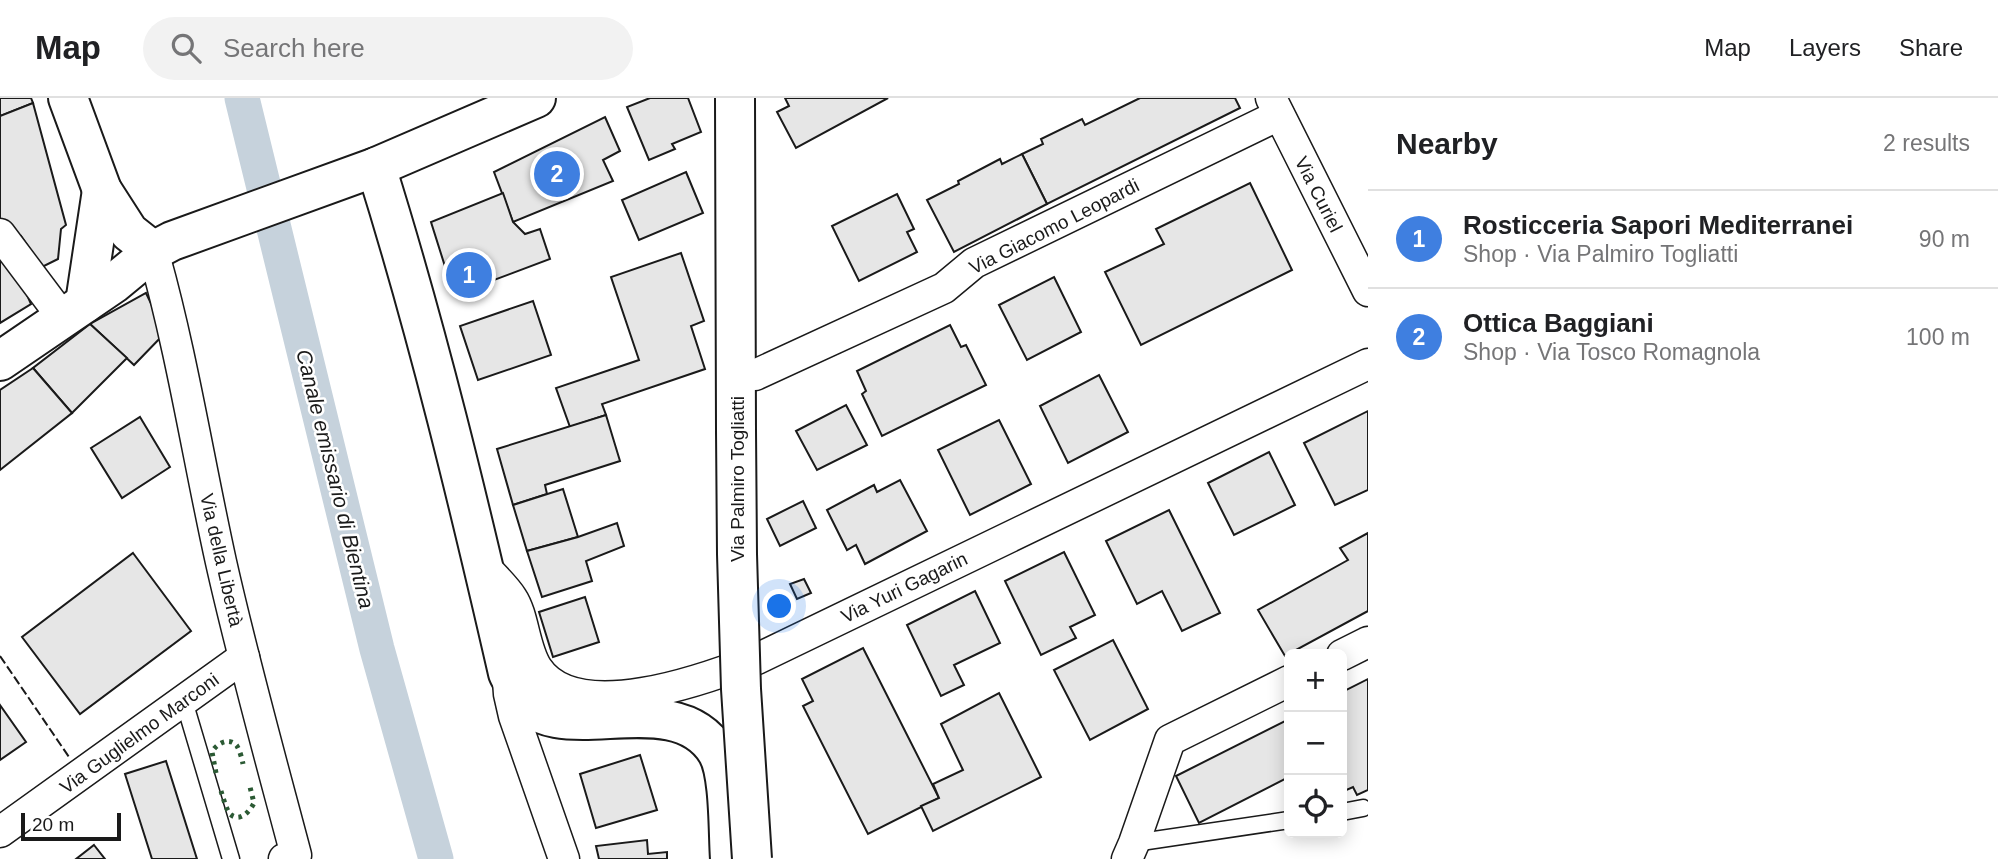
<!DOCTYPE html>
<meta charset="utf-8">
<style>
:root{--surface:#fff;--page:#f2f2f2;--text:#202124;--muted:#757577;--line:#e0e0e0;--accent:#c62828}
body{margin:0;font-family:Helvetica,sans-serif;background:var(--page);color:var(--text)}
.controls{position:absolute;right:21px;bottom:21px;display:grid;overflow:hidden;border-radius:10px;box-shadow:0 4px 18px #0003}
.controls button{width:63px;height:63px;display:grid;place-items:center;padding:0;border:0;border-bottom:2px solid var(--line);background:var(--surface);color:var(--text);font:35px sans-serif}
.scale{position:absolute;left:21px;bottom:18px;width:100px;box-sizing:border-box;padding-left:7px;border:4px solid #1a1a1a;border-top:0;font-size:19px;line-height:24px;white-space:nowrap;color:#1a1a1a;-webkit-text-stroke:5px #fff;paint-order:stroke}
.you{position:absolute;left:780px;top:509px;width:24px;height:24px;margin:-18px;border:5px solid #fff;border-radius:50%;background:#1a73e8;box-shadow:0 0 0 10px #1a73e833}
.badge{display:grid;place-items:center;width:46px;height:46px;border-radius:50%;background:var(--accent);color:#fff;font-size:23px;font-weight:700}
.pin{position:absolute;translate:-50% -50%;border:4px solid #fff;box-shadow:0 2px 7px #0006}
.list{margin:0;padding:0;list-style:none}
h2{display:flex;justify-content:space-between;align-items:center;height:91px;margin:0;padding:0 28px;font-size:30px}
h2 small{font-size:23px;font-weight:400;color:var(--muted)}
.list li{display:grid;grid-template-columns:46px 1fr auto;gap:21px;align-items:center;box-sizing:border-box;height:98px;padding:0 28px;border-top:2px solid var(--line)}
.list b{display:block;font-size:26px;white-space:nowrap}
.list p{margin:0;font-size:23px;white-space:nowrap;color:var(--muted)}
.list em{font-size:23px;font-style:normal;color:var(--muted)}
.icon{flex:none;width:38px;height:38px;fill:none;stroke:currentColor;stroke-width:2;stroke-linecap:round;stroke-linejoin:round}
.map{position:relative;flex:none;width:1368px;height:761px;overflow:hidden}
header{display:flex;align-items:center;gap:42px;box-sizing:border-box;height:98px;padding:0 35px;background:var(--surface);border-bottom:2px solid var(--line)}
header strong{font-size:33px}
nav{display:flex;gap:38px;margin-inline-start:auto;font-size:24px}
.search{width:490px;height:63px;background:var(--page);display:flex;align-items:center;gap:18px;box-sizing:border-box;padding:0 24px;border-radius:38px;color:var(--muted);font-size:26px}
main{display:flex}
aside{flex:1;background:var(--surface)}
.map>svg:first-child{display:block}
</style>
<header>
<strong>Map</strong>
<div class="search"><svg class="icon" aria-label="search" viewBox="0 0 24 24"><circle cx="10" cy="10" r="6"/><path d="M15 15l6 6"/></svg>Search here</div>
<nav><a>Map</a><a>Layers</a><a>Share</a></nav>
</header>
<main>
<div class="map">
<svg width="1368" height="761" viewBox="0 0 1368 761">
<rect width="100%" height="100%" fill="#fff"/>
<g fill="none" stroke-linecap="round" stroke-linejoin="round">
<path stroke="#c6d2dc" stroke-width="35" d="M242 0 377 551 436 761"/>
</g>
<g fill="#e6e6e6" stroke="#1a1a1a" stroke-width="2">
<path d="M0 0H31L33 5 0 18Z"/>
<path d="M650 0H688L701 34 672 46 675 51 649 62 627 9Z"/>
<path d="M785 0H888L796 50 777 14 789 8Z"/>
<path d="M1140 0H1235L1240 10 1047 106 1022 56 1043 46 1041 41 1082 21 1085 27Z"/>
<path d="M33 5 66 127 61 131 58 161 42 169 21 138 13 142 0 124V18Z"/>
<path d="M605 19 620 53 603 62 613 83 513 124 494 74Z"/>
<path d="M1022 56 1047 106 954 154 927 102 959 86 958 83 1000 61 1002 66Z"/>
<path d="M686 74 703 115 639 142 622 102Z"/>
<path d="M1250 85 1292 172 1141 247 1105 174 1164 146 1156 131Z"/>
<path d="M503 95 513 124 525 136 540 131 550 161 454 197 431 124Z"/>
<path d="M897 96 914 131 907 134 917 154 859 183 832 128Z"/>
<path d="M681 155 704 223 691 228 705 271 602 306 606 317 570 329 556 290 639 262 611 179Z"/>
<path d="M0 156 24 190 31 206 0 225Z"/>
<path d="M1054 179 1081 234 1027 262 999 207Z"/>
<path d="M146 195 165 235 134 267 90 226Z"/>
<path d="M533 203 551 257 478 282 460 228Z"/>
<path d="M90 226 127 260 72 315 33 270Z"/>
<path d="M950 227 961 249 966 247 986 287 882 338 862 296 866 293 857 273Z"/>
<path d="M33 270 72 315 0 372V292Z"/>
<path d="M1099 277 1128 334 1068 365 1040 308Z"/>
<path d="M846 307 867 347 817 372 796 333Z"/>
<path d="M1368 313V392L1335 407 1304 345Z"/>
<path d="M606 317 620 363 545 387 547 396 513 407 497 351Z"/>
<path d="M140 319 170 369 122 400 91 350Z"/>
<path d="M999 322 1031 386 970 417 938 352Z"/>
<path d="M1269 354 1295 407 1234 437 1208 385Z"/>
<path d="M900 382 927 433 865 466 856 447 847 452 827 412 874 387 877 394Z"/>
<path d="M563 391 578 439 527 453 513 407Z"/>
<path d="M803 403 816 430 780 448 767 421Z"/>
<path d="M1169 412 1220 515 1182 533 1162 493 1137 506 1106 443Z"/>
<path d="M617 425 624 448 586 463 592 483 542 499 527 453 578 439Z"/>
<path d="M1368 435V513L1285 558 1258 512 1348 462 1340 450Z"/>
<path d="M1064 454 1095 517 1070 529 1076 540 1041 557 1005 483Z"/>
<path d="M133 455 191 533 80 616 22 539Z"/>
<path d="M804 481 811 495 797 501 790 486Z"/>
<path d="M975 493 1000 545 954 567 964 587 941 598 907 527Z"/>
<path d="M585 499 599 544 553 559 539 514Z"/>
<path d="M1113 542 1148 611 1090 642 1054 572Z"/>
<path d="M863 550 939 700 868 736 803 608 813 603 802 581Z"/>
<path d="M1368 581V692L1357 697 1353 689 1342 694V594Z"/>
<path d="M999 595 1041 679 933 733 921 708 939 700 933 686 963 672 941 626Z"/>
<path d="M0 607 26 644 0 662Z"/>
<path d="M1289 621V679L1199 725 1176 678Z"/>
<path d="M640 657 657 712 596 730 580 676Z"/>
<path d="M166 663 197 761H152L125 676Z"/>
<path d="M647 742 648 756 667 754V761H599L596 748Z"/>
<path d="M94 747 105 761H76Z"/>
</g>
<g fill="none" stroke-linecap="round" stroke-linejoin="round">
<defs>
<g id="service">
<path d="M184 603 231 761"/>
<path d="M1342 714 1363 710"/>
<path d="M1134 745 1289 722"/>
</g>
<g id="minor">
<path d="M1271 0 1368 193"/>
<path d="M0 136 63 220"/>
<path d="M153 153C182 255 198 360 221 464 243 562 270 659 296 757L284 761"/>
<path d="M755 277 944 190 974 165 1279 17"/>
<path d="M484 468C493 478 505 489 512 500 524 518 524 550 537 570 576 629 706 581 757 561L1368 266"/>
<path d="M1342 557 1368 544"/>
<path d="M508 582 509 596 514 618 564 761"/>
<path d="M0 734 244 559"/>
<path d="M1127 761 1134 745 1170 642 1289 583"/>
</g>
<g id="secondary">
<path d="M735 0 736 332"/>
<path d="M376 69C428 235 469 405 508 575 514 587 520 602 532 610 546 621 566 622 583 622 628 622 689 608 717 654 730 676 728 734 730 761"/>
<path d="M85 205 102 92"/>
</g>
<g id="primary">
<path d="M68 0 102 92 129 134 153 153"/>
<path d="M0 263 113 186 153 153 172 143 376 69 536 0"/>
</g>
</defs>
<use href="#service" stroke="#1a1a1a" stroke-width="19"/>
<use href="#minor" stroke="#1a1a1a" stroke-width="33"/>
<use href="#secondary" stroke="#1a1a1a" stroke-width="42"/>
<use href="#primary" stroke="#1a1a1a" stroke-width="42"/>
<use href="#service" stroke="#fff" stroke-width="16"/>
<use href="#minor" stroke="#fff" stroke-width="30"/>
<use href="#secondary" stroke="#fff" stroke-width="38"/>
<use href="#primary" stroke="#fff" stroke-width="38"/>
<defs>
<path id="secondary-bridge" d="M736 332 737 456 741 591 752 761"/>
</defs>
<use href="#secondary-bridge" stroke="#1a1a1a" stroke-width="42" stroke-linecap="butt"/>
<use href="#secondary-bridge" stroke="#fff" stroke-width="38"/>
<g stroke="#2b5a34" stroke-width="5" stroke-dasharray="3.5 5" stroke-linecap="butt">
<path d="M216 675 212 654C216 646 229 638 237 648 240 653 242 661 243 666"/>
<path d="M221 693C223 699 226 711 230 716 240 725 250 713 254 705L249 685"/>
</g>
<path stroke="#1a1a1a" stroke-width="2" stroke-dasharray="9 3.5" stroke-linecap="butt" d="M0 558 69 659"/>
</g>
<g text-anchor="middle" stroke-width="5" stroke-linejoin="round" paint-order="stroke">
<g font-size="19" fill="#1a1a1a" stroke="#fff">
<text transform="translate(1319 96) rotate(63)" y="7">Via Curiel</text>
<text transform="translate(1054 128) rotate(-27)" y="7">Via Giacomo Leopardi</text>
<text transform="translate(737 381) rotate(-90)" y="7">Via Palmiro Togliatti</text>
<text transform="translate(222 462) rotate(77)" y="7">Via della Libertà</text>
<text transform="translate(904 489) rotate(-26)" y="7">Via Yuri Gagarin</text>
<text transform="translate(139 635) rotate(-36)" y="7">Via Guglielmo Marconi</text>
</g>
<g font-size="21" font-style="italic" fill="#1a1a1a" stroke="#fff">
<text transform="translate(335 381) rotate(76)" y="7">Canale emissario di Bientina</text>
</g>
</g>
</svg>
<div class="controls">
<button>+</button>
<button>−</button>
<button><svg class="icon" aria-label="locate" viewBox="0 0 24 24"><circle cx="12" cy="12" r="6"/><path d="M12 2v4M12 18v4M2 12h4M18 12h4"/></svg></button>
</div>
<div class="scale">20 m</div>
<div class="you"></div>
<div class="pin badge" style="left:469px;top:177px;background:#3f7fe0">1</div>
<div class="pin badge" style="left:557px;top:76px;background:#3f7fe0">2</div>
</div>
<aside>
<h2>Nearby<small>2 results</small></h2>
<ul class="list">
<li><span class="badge" style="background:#3f7fe0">1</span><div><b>Rosticceria Sapori Mediterranei</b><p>Shop · Via Palmiro Togliatti</p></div><em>90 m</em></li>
<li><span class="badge" style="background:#3f7fe0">2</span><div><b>Ottica Baggiani</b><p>Shop · Via Tosco Romagnola</p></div><em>100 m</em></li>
</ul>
</aside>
</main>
